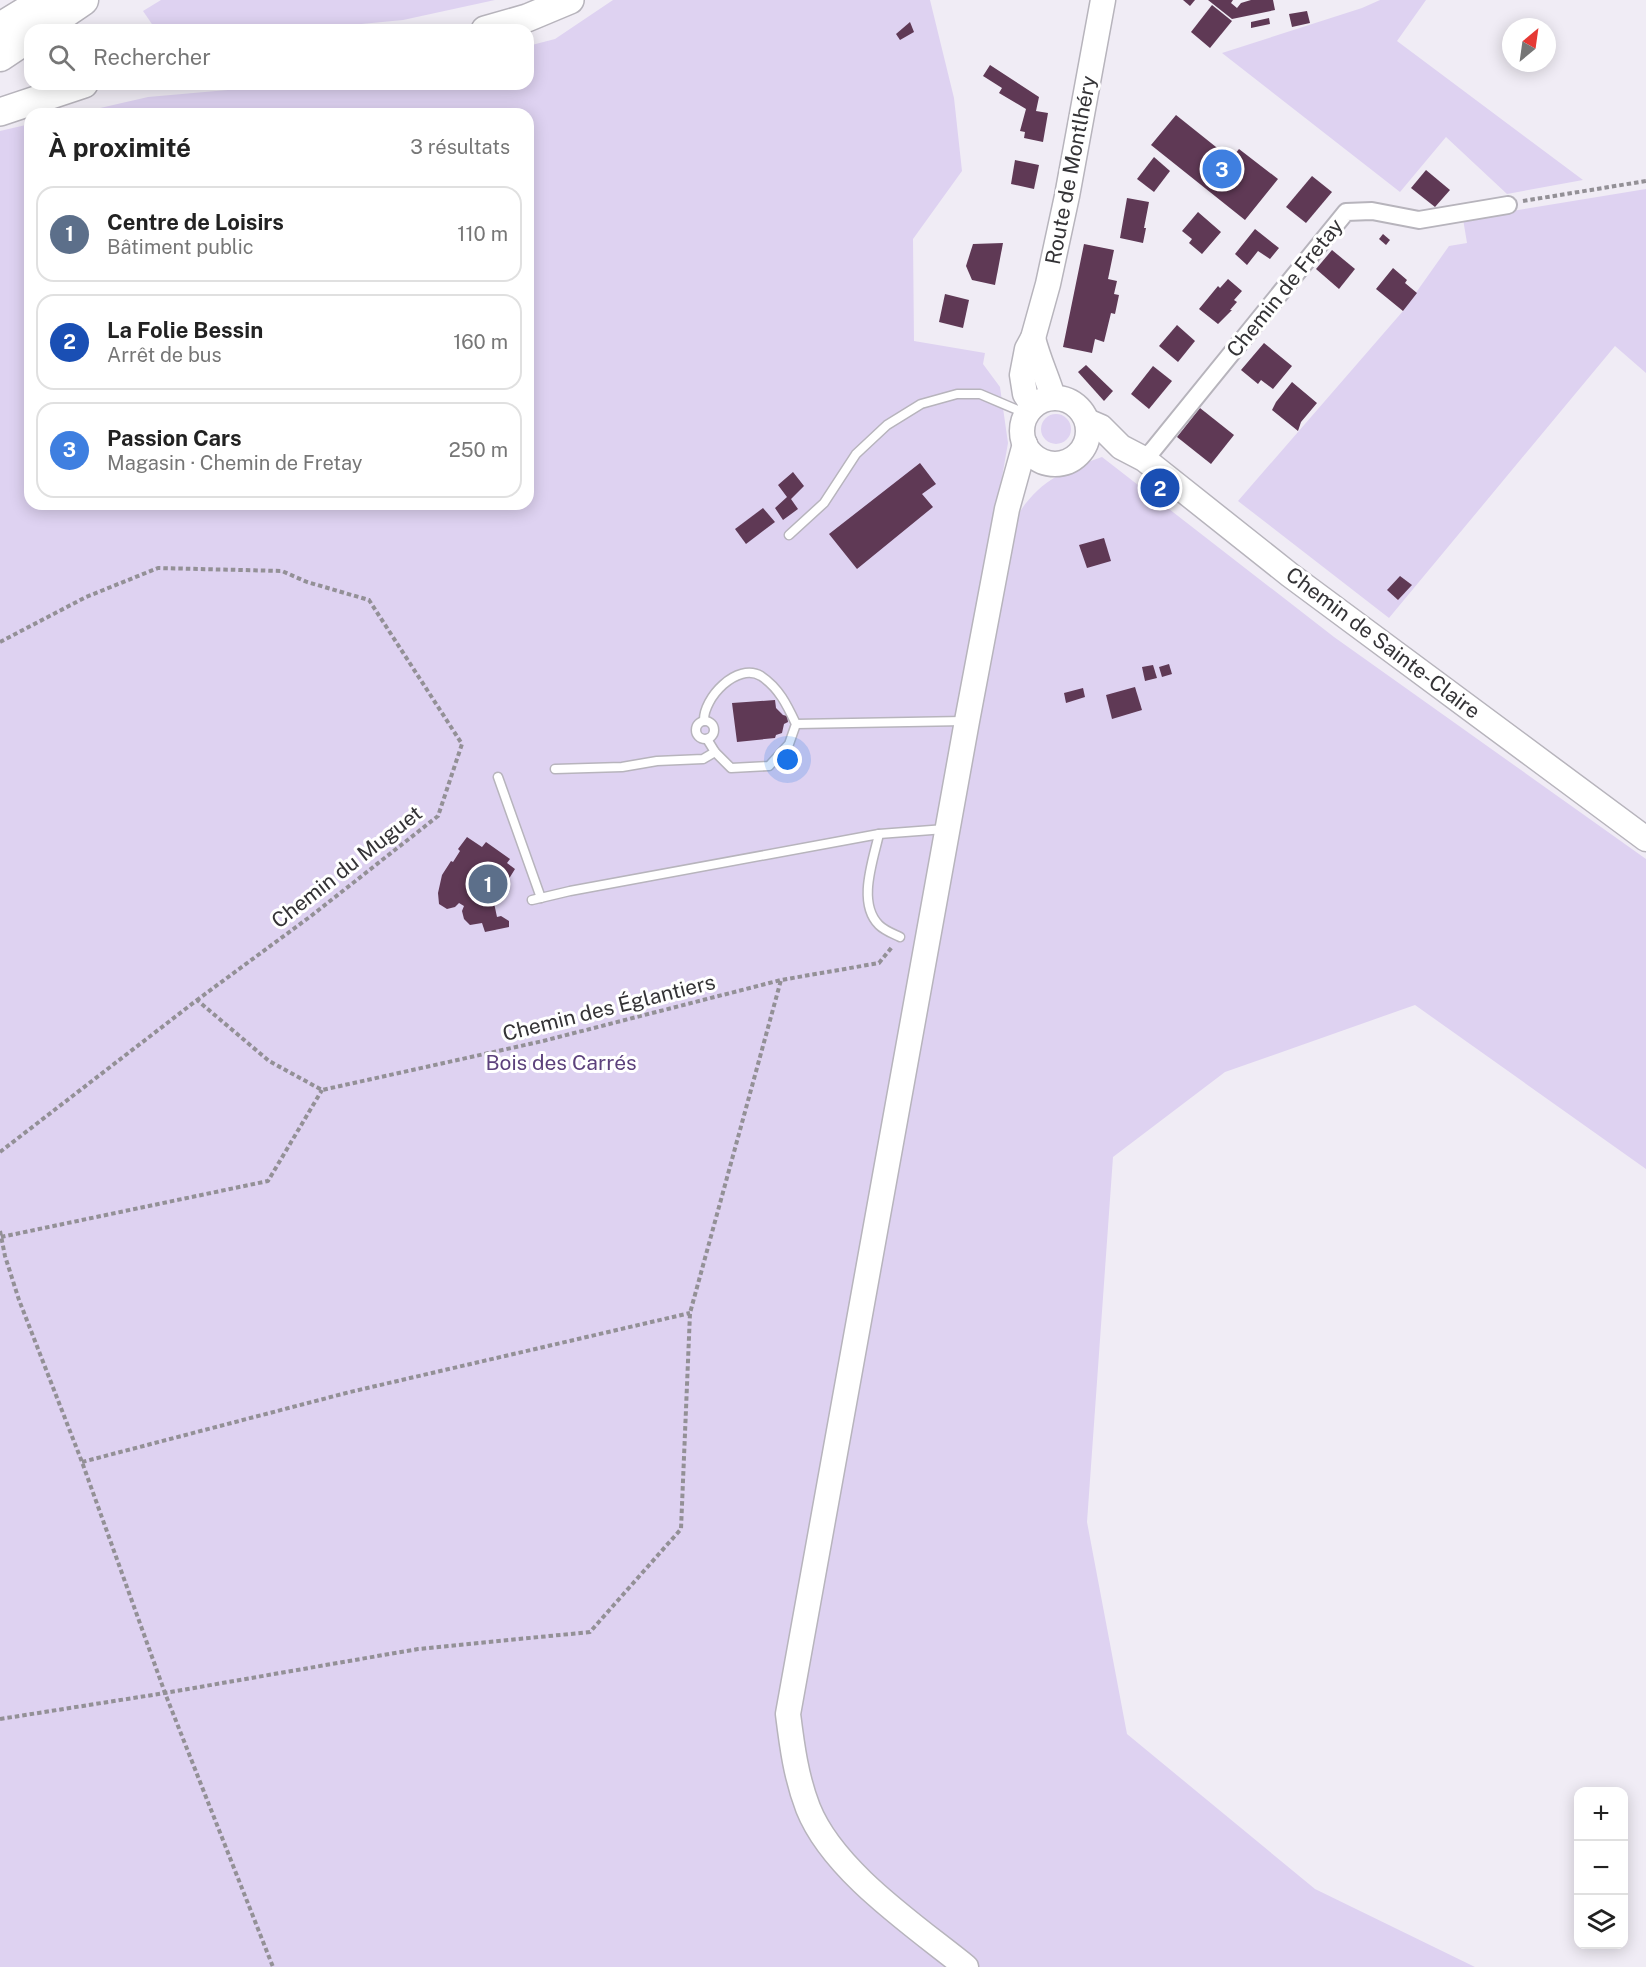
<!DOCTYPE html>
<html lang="fr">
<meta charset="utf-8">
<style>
:root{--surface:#fff;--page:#f2f2f2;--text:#222;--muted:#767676;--line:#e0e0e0;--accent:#0b8043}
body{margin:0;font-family:"Public Sans",sans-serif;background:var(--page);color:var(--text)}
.controls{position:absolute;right:18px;bottom:18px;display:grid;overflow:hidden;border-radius:12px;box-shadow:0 3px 15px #0003}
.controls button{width:54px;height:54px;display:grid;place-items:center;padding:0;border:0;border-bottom:2px solid var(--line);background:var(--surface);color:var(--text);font:30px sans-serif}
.compass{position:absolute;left:1502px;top:18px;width:54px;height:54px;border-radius:50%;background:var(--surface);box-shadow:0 3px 15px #0003;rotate:29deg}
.you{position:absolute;left:788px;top:760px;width:21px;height:21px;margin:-15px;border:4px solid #fff;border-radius:50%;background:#1a73e8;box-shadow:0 0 0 9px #1a73e833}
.badge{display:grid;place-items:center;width:39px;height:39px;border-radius:50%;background:var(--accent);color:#fff;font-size:20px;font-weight:700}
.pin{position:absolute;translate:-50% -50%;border:3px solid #fff;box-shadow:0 2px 6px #0006}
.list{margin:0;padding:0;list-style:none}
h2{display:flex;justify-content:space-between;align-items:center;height:78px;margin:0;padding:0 24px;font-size:26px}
h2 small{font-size:20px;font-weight:400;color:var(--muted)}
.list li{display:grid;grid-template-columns:39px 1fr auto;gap:18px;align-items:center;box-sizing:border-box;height:96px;margin:0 12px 12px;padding:0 12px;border:2px solid var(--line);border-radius:18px}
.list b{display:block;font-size:22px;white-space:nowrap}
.list p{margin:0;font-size:20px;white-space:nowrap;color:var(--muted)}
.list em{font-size:20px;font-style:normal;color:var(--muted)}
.icon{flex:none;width:33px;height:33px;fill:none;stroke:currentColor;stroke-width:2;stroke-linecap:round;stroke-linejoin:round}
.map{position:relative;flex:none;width:1646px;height:1967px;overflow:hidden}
.search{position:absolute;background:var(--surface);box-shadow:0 3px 15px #0003;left:24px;top:24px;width:510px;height:66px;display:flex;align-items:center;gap:15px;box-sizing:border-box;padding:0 21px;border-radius:18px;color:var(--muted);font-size:22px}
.panel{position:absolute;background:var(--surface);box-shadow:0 3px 15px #0003;left:24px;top:108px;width:510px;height:402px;border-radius:18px}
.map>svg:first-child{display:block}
</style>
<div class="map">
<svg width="1646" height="1967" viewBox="0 0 1646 1967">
<rect width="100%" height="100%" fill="#f0ecf5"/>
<g fill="#ded2f1">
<path d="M161 0H495L403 20 299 30H156L143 11Z"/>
<path d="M613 0H930L954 98 962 171 913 239 914 341 985 353 983 364 1000 387 1008 443 997 506 1019 513C1041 479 1066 470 1102 457L1334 637 1646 859V1169L1415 1005 1225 1072 1113 1157 1087 1522 1127 1734 1315 1889 1475 1967H0V131L30 124V504H528V114H74L148 97 294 84H528V46L555 39Z"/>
<path d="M1380 0H1426L1397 41 1583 180 1507 194 1446 137 1400 192 1222 53 1362 8Z"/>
<path d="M1646 189V373L1615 346 1389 618 1238 501 1403 311 1449 246 1467 243 1463 219Z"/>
<circle cx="1056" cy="429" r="15"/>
</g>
<g fill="#5f3955">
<path d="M1183 0H1195L1190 6Z"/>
<path d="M1208 0H1233L1231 3 1237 8 1241 3 1251 0H1273L1275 10 1232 19Z"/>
<path d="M1212 5 1232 21 1210 48 1191 32Z"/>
<path d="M1307 11 1310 23 1292 27 1289 14Z"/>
<path d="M1269 18 1270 24 1251 28V22Z"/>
<path d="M910 22 914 32 900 40 896 34Z"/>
<path d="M990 65 1039 97 1036 111 1048 113 1043 142 1024 138 1025 132 1020 131 1026 109 999 93 1002 88 983 76Z"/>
<path d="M1176 115 1231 159 1239 149 1278 179 1245 220 1151 145Z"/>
<path d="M1154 157 1170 171 1154 192 1137 179Z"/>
<path d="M1015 160 1039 165 1034 189 1011 184Z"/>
<path d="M1426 170 1450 190 1435 207 1411 188Z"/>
<path d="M1312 176 1332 192 1306 223 1286 207Z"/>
<path d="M1127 198 1149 202 1144 228H1146L1143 243 1120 238Z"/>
<path d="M1198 212 1221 232 1202 254 1189 243 1192 239 1182 231Z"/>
<path d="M1255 229 1279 248 1270 259 1258 251 1247 265 1235 254Z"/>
<path d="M1383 234 1390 240 1386 245 1379 239Z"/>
<path d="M1003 243 995 285 972 280 966 266 973 244Z"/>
<path d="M1084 244 1114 250 1108 279 1117 281 1114 294 1119 295 1115 314 1111 313 1104 342 1095 339 1092 353 1063 347Z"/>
<path d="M1332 250 1355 269 1339 289 1316 269Z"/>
<path d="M1393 268 1407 280 1405 283 1417 293 1403 311 1376 289Z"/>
<path d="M1228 279 1242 291 1234 300 1237 302 1230 310H1232L1218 324 1199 309 1218 286 1220 288Z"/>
<path d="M945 294 969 300 963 328 939 322Z"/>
<path d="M1177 325 1195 341 1178 362 1159 346Z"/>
<path d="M1264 343 1292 366 1273 389 1261 380 1258 384 1241 370Z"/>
<path d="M1086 365 1113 391 1104 401 1078 372Z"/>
<path d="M1153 366 1172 381 1149 409 1131 394Z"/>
<path d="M1292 382 1317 403 1301 422 1298 431 1272 410 1276 402Z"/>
<path d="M1200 408 1234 435 1211 464 1177 437Z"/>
<path d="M920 463 936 484 922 494 933 507 857 569 829 534Z"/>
<path d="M793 472 804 486 791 499 798 509 783 520 775 508 787 497 778 485Z"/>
<path d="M763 508 775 522 746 544 735 529Z"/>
<path d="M1104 538 1111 561 1087 568 1079 545Z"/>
<path d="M1400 576 1412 585 1398 600 1387 590Z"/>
<path d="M1169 664 1172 674 1162 677 1159 667Z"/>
<path d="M1153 665 1157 678 1145 681 1142 667Z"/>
<path d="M1135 687 1142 710 1112 719 1106 695Z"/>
<path d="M1083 688 1085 697 1066 703 1064 693Z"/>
<path d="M775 700 776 708 783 715 787 716 788 722 784 724 782 733 776 735 775 738 737 742 732 703Z"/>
<path d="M467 837 482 847 486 842 510 859 507 863 515 869 502 890 503 895 499 901 494 903 497 917 501 916 509 921V927L485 932 482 923 470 925 464 919 462 911 464 906 459 903 455 907 447 909 439 904 438 893 442 875 451 861 453 862 460 851 458 849Z"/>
</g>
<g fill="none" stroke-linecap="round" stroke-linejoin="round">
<defs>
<g id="service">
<path d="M789 535 824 503 856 454 887 425 921 404 957 394H980L1027 414"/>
<path d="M704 721C703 698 737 662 761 676 779 688 787 705 796 724L789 744 769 766 731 768 715 752 707 739"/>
<circle cx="705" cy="730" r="9"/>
<path d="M796 724 964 721"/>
<path d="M555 769 622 767 657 761 703 759 715 752"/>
<path d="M498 777 541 898"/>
<path d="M879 834C873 861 857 903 879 925 885 931 894 934 900 937"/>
<path d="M532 900 570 891 879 834 945 829"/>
</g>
<path id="minor" d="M1144 459 1153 450 1346 212 1372 211 1419 220 1508 205"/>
<g id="secondary">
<path d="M1033 338C1038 359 1047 377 1053 397"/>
<circle cx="1055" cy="431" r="33"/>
<path d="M1033 406 1025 394 1022 375 1027 349 1033 338 1048 284 1067 196 1103 0"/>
<path d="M1087 421 1101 427 1121 447 1144 459 1290 575 1646 839"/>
<path d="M966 1967C914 1925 833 1871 808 1808 796 1777 792 1746 788 1714L967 721 1007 509 1025 444"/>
</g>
<g id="trunk">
<path d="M485 30 527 18 570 0"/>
<path d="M0 112 84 84"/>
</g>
<g id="motorway">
<path d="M0 28 46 0"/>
<path d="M39 30 83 0"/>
<path d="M0 56 30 36"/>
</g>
</defs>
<use href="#service" stroke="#b7b4bc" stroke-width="11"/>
<use href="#minor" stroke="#b7b4bc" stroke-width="20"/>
<use href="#secondary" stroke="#b7b4bc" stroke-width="27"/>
<use href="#trunk" stroke="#b7b4bc" stroke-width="30"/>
<use href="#motorway" stroke="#b7b4bc" stroke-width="33"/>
<g stroke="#939096" stroke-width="4" stroke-dasharray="4.5 3" stroke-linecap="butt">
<path d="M1523 201 1646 181"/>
<path d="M0 642 86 597 158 568 282 571 307 582 369 600 462 744 438 816 311 916 197 1000"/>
<path d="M0 1152 197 1000 269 1061 322 1090 543 1041 781 980 879 963 892 947"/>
<path d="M0 1231 5 1256 19 1300 82 1462 165 1693 273 1967"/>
<path d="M1 1237 268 1181 322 1090"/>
<path d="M82 1462 350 1392 690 1313"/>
<path d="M0 1719 165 1693 418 1649 590 1632 681 1529 690 1313 781 980"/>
</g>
<use href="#service" stroke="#fff" stroke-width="8"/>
<use href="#minor" stroke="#fff" stroke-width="16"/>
<use href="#secondary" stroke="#fff" stroke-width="24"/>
<use href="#trunk" stroke="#fff" stroke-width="27"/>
<use href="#motorway" stroke="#fff" stroke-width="30"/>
</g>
<g text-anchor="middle" stroke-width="6" stroke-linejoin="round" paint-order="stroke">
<g font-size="21" fill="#343336" stroke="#fff">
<text transform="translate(1071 170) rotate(-79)" y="7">Route de Montlhéry</text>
<text transform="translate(1285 288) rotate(-51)" y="7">Chemin de Fretay</text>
<text transform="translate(1383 643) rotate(37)" y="7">Chemin de Sainte-Claire</text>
<text transform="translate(347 867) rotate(-38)" y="7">Chemin du Muguet</text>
<text transform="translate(609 1008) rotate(-14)" y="7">Chemin des Églantiers</text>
</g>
<g font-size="21" fill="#5c417c" stroke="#fff">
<text x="561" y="1070">Bois des Carrés</text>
</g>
</g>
</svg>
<div class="controls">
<button>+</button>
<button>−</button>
<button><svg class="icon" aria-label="layers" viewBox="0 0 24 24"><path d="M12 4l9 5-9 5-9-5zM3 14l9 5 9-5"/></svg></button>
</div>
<svg class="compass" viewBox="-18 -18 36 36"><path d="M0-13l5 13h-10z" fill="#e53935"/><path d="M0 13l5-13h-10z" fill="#767676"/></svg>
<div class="you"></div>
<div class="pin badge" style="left:488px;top:884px;background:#5c6f8a">1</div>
<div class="pin badge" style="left:1160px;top:488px;background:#1a4fb4">2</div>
<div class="pin badge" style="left:1222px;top:169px;background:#3f7fe0">3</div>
<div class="search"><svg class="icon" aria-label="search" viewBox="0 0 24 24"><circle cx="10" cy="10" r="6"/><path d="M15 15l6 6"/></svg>Rechercher</div>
<section class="panel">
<h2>À proximité<small>3 résultats</small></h2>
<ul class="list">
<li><span class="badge" style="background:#5c6f8a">1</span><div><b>Centre de Loisirs</b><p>Bâtiment public</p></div><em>110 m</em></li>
<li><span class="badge" style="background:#1a4fb4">2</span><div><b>La Folie Bessin</b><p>Arrêt de bus</p></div><em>160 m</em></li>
<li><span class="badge" style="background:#3f7fe0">3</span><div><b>Passion Cars</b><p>Magasin · Chemin de Fretay</p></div><em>250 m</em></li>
</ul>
</section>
</div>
